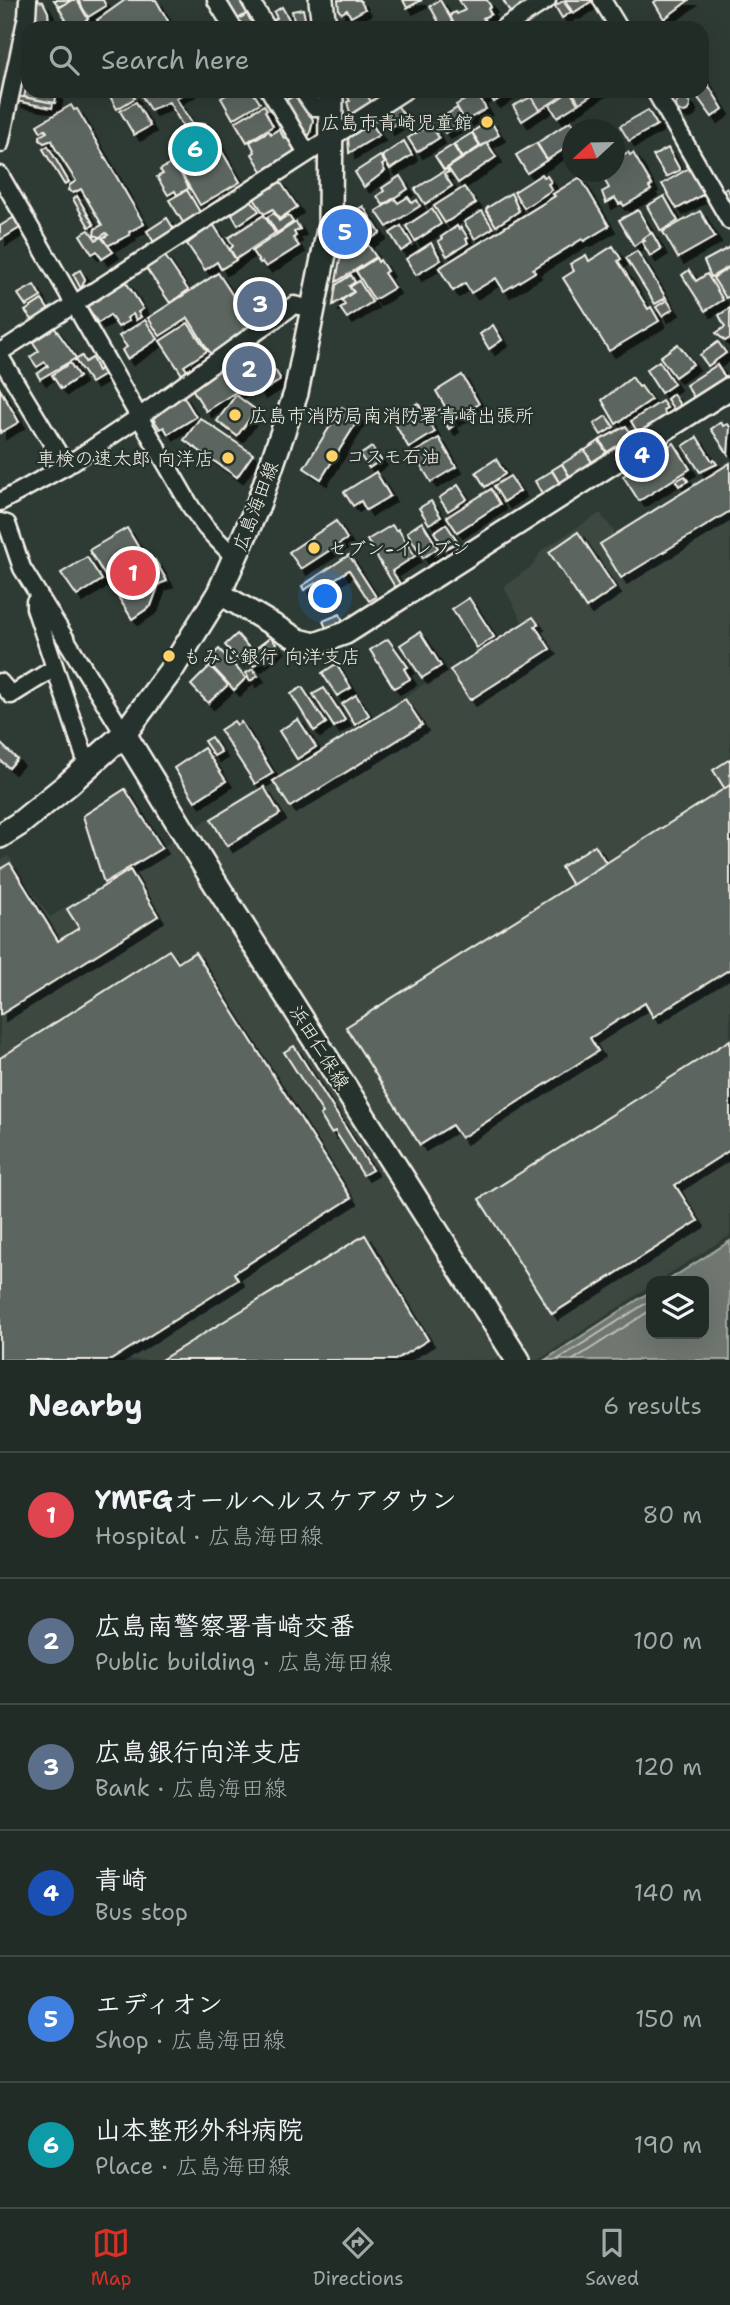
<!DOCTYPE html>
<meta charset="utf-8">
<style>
:root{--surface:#222c27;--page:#2e3833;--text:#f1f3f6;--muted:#a2a7a7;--line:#3f4844;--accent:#d93025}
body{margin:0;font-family:"Shantell Sans","Klee One",sans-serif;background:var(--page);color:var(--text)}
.controls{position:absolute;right:21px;bottom:21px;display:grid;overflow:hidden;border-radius:14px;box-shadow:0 7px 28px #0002}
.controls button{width:63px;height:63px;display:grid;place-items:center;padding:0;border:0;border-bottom:2px solid var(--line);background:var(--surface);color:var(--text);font:35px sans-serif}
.compass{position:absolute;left:562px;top:119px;width:63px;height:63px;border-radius:50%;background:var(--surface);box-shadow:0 7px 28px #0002;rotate:248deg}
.you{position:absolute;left:326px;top:597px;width:24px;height:24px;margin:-18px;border:5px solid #fff;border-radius:50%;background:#1a73e8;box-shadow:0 0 0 10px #1a73e833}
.badge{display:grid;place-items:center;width:46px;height:46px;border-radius:50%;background:var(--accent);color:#fff;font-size:23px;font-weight:700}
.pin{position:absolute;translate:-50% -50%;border:4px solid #fff;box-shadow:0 2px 7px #0006}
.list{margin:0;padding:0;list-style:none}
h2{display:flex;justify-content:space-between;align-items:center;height:91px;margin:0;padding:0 28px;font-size:30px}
h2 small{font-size:23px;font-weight:400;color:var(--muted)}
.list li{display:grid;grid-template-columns:46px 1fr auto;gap:21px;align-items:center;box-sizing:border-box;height:126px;padding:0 28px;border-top:2px solid var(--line)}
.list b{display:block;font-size:26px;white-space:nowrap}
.list p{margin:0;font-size:23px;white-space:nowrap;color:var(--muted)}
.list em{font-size:23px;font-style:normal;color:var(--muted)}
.icon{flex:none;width:38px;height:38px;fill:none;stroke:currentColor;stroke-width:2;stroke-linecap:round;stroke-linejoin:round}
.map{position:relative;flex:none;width:730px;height:1360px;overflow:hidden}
.search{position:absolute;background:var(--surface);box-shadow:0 7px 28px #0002;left:21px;right:21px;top:21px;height:77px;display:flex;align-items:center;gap:18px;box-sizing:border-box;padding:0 24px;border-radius:21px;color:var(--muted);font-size:26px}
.sheet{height:847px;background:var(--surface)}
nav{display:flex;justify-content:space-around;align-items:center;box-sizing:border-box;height:98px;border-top:2px solid var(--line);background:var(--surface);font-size:19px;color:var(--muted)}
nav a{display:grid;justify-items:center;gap:4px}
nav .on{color:var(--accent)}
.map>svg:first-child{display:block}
</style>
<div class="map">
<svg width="730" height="1360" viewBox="0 0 730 1360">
<defs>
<filter id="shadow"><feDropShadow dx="6" dy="6" stdDeviation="0" flood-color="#0009"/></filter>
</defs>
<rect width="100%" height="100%" fill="#2e3b34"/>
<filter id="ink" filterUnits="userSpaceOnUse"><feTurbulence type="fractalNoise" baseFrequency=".0143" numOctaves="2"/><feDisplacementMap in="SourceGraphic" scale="14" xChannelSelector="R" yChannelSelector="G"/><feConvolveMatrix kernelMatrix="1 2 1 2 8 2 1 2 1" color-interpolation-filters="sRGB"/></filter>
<g filter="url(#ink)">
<g fill="#3c4841">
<path d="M0 0H21L0 102Z"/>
<path d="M730 460V1235L658 1281H651V1286L538 1360H0V861L8 856 50 917 523 623 504 587 533 565 542 550 600 513 615 533Z"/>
</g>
<path fill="#6f7770" stroke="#a4a8a0" stroke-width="2" d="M730 1241V1360H545L651 1291V1334H704V1281H667Z"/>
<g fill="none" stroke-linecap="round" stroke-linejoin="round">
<g stroke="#bfc0b8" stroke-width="2">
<path d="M557 1360 651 1300"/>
<path d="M573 1360 651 1310"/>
</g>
</g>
<g fill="#5c655e" stroke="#f4f1e8" stroke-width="2" filter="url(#shadow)">
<path d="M54 0H71L59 7Z"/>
<path d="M72 0H77L88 19 86 20 88 23 79 28 70 27 59 8Z"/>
<path d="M78 0H103L106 6 88 17Z"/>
<path d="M125 0H156L172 28H102L97 20Z"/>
<path d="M227 0H242L249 12 234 21 223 3Z"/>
<path d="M338 0H360L365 9 351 17 347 10 342 13 339 11Z"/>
<path d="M403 0H422L407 8Z"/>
<path d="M440 0 455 26 451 28H442L430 6Z"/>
<path d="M459 0H487L491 7 488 9 491 14 483 18 487 24 475 28H456L451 18V14L456 12 457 14 465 10Z"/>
<path d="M503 0H536L511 14Z"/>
<path d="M565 0H591L592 1 573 13Z"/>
<path d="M657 0H689L664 19 654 2Z"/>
<path d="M37 1 43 2 48 12 49 25 55 28H32Z"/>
<path d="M563 1 571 12 562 18 555 6Z"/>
<path d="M282 7 294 28H272L269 23 277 18 274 12Z"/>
<path d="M303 9 307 28H298L297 20 294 21 292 11Z"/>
<path d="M247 14 255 28H238L234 22Z"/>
<path d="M23 71 28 72V83L21 81Z"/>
<path d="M702 75 723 109 712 117 693 91H702Z"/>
<path d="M27 85 28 91H57L55 103 24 97Z"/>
<path d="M107 91H130L135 98 117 109Z"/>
<path d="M139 91H188L176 98 193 125 205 123 240 182 200 205 177 166 179 165 170 154 172 152 168 145 176 140 185 130 169 102 150 110Z"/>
<path d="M233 91H252L260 103 233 119 221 98Z"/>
<path d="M274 91H297L298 93 281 102Z"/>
<path d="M351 91H364L372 103 351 116 347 102 350 101 347 96 352 93Z"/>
<path d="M481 91 485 96 480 99 486 109 465 121 456 105Z"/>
<path d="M487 91H511L494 102Z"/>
<path d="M535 91H559L562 96 540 110 530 94Z"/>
<path d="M570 91 578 104 557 117 550 105Z"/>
<path d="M572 91H598L579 103Z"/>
<path d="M299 93 313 120 310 134 303 140 282 103Z"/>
<path d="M17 96 53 103 52 108 16 101Z"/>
<path d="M531 97 539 110 522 121 513 106Z"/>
<circle cx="683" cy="105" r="7"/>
<path d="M136 102 150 126 134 135 120 111Z"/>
<path d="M71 105 74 110 77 109 144 224 129 232 130 235 107 246 103 238 108 235 106 233 100 237 94 235 95 229 102 225 81 189 73 193 68 190 70 185 76 181 55 148 52 140 44 143 40 140V136L47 132 45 129 41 132 37 125Z"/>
<path d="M264 105 267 110 265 111 273 126 247 142 235 122Z"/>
<path d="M397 105 406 118 388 129 380 116Z"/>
<path d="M457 108 465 121 445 133 436 121Z"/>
<path d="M648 110 657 125 629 141 620 126Z"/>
<path d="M490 120 499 135 481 146 472 132Z"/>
<path d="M370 121 379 135 349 153 348 135Z"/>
<path d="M571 121 577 130H572V144L547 160 537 143Z"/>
<path d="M431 124 439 138 417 152 408 138Z"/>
<path d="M279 129 284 138 289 135 298 150 262 171 252 154 255 152 250 142 269 131 271 134Z"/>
<path d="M472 133 480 146 462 158 454 144Z"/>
<path d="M404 141 412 155 390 169 382 156Z"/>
<path d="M487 143 496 157 458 183 448 168Z"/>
<path d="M536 143 547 160 527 173 516 155Z"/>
<path d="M453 145 461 158 444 170 435 156Z"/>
<path d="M48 146 69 182 64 184 43 149Z"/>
<path d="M668 148 680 170 666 177 653 156Z"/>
<path d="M628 152 630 155 633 153 652 185 649 187 651 190 624 206 622 203 619 204 615 198 606 203 602 192 609 188 600 172H614V160Z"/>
<path d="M380 156 385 163 382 165 385 171 364 187 355 172Z"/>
<path d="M172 163 175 168 177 167 189 188 177 195 175 191 168 195 157 177 163 174 160 170Z"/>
<path d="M691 167 706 193 677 209 662 184Z"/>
<path d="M447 169 449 172 444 174 452 186 425 204 415 189Z"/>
<path d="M542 174 544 177 547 176 551 182 548 184 552 190 524 208 514 192Z"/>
<path d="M400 176 408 189 383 205 377 196 384 191 382 188Z"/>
<path d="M579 178 581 179 609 226 584 241 582 239 533 269 535 272 504 291 496 278 471 293 465 283 453 291 439 268 555 196 553 194Z"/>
<path d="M279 180 297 207 279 219 273 209 264 214 253 197Z"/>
<path d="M464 187 476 203 445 223 434 206Z"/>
<path d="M726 188 730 193V207L721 192Z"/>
<path d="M187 190 201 214 184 224 169 200Z"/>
<path d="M511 193 519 211 496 226 486 210 487 208Z"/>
<path d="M77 196 94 225 89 227 73 199Z"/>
<path d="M664 196 678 221 661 231 647 206Z"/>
<path d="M408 197 412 203 417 200 420 206 387 227 376 211 395 199 398 203Z"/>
<path d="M251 200 259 211 238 225 231 213Z"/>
<path d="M363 206 380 233 341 258 345 217Z"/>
<path d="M432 209 441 224 415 241 406 226Z"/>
<path d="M638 210 651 233 634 246 619 220Z"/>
<path d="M482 211 493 228 475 239 464 222Z"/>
<path d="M700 211 715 237 678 258 663 232Z"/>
<path d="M274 213 279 221 288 215 293 222 277 233 267 217Z"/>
<path d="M264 215 275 233 236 259 230 249 233 246 228 238Z"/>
<path d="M16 216 23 226 0 240V226Z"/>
<path d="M167 218 175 231 155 244 147 231Z"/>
<path d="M296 222 300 229 294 232 296 236 293 238 299 246 266 267 262 262 260 263 252 251Z"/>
<path d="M213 224 236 260 221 269 217 262 205 270 187 244Z"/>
<path d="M401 226 412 244 401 251 390 233Z"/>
<path d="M457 226 459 229 461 227 468 238 466 239 468 243 447 256 438 241 442 239 441 237Z"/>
<path d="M89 230 96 240 101 237 113 252 102 259 97 251 92 254 80 235Z"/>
<path d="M652 233 661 249 650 256 642 242 645 241 643 238Z"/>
<path d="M366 242 376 257 336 282 340 259Z"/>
<path d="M431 243 441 260 416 275 406 259Z"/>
<path d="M613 246 621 259 618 261 648 309 651 307 659 321 609 351 563 278 574 271 570 264 586 255 589 261Z"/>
<path d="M730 247V266L711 277 704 261Z"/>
<path d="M637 251 666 298 655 304 626 258Z"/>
<path d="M165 256 188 290 170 303 146 268Z"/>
<path d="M376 258 378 262 380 260 387 271 384 273 394 288 374 300 356 271Z"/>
<path d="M730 267V296L726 298 713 278Z"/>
<path d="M80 270 85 279 81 289 73 274Z"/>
<path d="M689 270 696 281 707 274 723 300 705 311 682 275Z"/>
<path d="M218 273 247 317 266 321 212 356 188 318 160 336 148 318Z"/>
<path d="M351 275 355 282 349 286 353 292 333 305 336 285Z"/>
<path d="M359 281 372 302 347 318 340 308 345 305 342 300 354 292 350 287Z"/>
<path d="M126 282 143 309 138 312 141 317 136 320 133 314 127 318 129 321 118 327 110 315 98 323 87 306Z"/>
<path d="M34 285 41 297 26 306 18 294Z"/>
<path d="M42 300 50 312 34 322 25 311Z"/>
<path d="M667 300 673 309 662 316 656 307Z"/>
<path d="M730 308V338L725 341 716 333 725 327 719 315Z"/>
<path d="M145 320 158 339 127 359 122 350 127 347 119 336Z"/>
<path d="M188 323 207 351 184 366 188 372 183 376 160 341Z"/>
<path d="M493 325 502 340 489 349 480 334Z"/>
<path d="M54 327 76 358 40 379 37 374 48 366 45 362 37 367 30 357 39 351 32 341Z"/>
<path d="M718 342 726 353 708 366 700 355Z"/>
<path d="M678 344 693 364 675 377 660 357Z"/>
<path d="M255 348 269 371 206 411 191 387Z"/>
<path d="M82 356 85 362 92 358 98 371 102 368 106 374 91 383 75 360Z"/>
<path d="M659 361 674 384 661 393 646 370Z"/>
<path d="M70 363 79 377 61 389 52 375Z"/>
<path d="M717 365 726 379 695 399 686 385Z"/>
<path d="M275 370 280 378 279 381 260 393 254 383Z"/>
<path d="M462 375 479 404 453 420 436 391Z"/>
<path d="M632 377 639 387 641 386 651 400 616 424 602 400Z"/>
<path d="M0 389 19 422 0 433Z"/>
<path d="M182 394 196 417 168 434 164 427 160 429 152 417Z"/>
<path d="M673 394 682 408 676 413 667 399Z"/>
<path d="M236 395 256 410 237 436 217 421Z"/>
<path d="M662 401 667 408 663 410 667 417 639 435 631 421Z"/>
<path d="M418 403 435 432 409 448 392 419Z"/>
<path d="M342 407 360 417 321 479 304 468Z"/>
<path d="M443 408 453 426 449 429 438 411Z"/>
<path d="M606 416 614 427 601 435 594 424Z"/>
<path d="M200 418 253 454 237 477 184 440Z"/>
<path d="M721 422 723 426 728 424 730 427 728 454 711 429Z"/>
<path d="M626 426 634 438 608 454 600 440Z"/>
<path d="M697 437 712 461 714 460 717 464 700 472 683 446Z"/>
<path d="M439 438 456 467 431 482 413 453Z"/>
<path d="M599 441 608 455 593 464 585 450Z"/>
<path d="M674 443 690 469 639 501 623 476Z"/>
<path d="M372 447 381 460 369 468 360 455Z"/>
<path d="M584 450 593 464 571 478 562 464Z"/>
<path d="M496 459 505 474 485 487 476 472Z"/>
<path d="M730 463V511L621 578 600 544Z"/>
<path d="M562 464 570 478 560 484 552 470Z"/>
<path d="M552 471 560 484 543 495 535 481Z"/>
<path d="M376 472 390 496 366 510 361 501 353 506 344 492Z"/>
<path d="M510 476 520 491 504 502 494 486Z"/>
<path d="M685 476 688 481 679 486 676 481Z"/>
<path d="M458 485 467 499 448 511 439 498Z"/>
<path d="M491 489 500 504 457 532 447 517Z"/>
<path d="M431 501 441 517 429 524 419 508Z"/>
<path d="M336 521 347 539 301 569 289 552Z"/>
<path d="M422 522 438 548 423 558 407 532Z"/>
<path d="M446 524 458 542 445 549 434 532Z"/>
<path d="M392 525 396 531 398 529 415 556 392 571 400 584 395 587 367 540Z"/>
<path d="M127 528 149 565 155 560 167 581 159 584 151 606 132 619 89 550Z"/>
<path d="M578 532 615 588 586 608 549 552Z"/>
<path d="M349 555 376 597 369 601 349 570 327 584 333 594 325 598H323L316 588 318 587 316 583 304 590 302 586Z"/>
<path d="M87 557 102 580 77 596 61 573Z"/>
<path d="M469 598 494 637 477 648 452 609Z"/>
<path d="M340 614 343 621 326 628 323 621Z"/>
<path d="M533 617 538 624 535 626 550 649 470 700 450 670Z"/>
<path d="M420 632 441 666 422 678 400 645Z"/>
<path d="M237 634 250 649 238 660 225 645Z"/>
<path d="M271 637 278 647 254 666 246 656Z"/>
<path d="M388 639 408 667 404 669 410 679 394 688 370 650Z"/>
<path d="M219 649 246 678 234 690 207 661Z"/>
<path d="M336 664 351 688 337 696 322 673Z"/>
<path d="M210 666 228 685 208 703 191 685Z"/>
<path d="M253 669 258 676 250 681 246 673Z"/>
<path d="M302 687 326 723 314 731 291 694Z"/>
<path d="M324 688 345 720 334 727 313 694Z"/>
<path d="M356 695 369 715 355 725 342 704Z"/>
<path d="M405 699 422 725 290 807 273 781Z"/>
<path d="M298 719 316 747 297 759 279 731Z"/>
<path d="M234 721 237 725 241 722 273 773 255 784 220 730Z"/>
<path d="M211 737 221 752 214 756 204 741Z"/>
<path d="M0 743 17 759 9 768 0 760Z"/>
<path d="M204 748 226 781 195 801 174 768Z"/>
<path d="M730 759V785L725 789 713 770Z"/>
<path d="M730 785V969L653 1017 645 1003 590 1038 598 1051 461 1138 452 1125 420 1145 346 1027Z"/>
<path d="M264 787 280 814 227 846 211 819Z"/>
<path d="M125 789 162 848 104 883 83 816Z"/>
<path d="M595 845 606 863 572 885 561 867Z"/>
<path d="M10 863 58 941 79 928 67 909 130 870 158 916 0 1015V869Z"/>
<path d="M169 950 178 963 195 952 351 1198 234 1273 238 1280 111 1360H0V1058Z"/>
<path d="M730 1040V1150L675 1185 698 1221 552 1314 479 1199Z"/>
<path d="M294 1046 372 1170 363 1175 335 1131 331 1133 320 1115 323 1113 284 1052Z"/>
<path d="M365 1235 428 1340 395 1360H161Z"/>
</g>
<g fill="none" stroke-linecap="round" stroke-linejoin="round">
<defs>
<g id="minor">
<path d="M216 0 233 28"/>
<path d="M250 0 267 28"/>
<path d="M602 0 619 28"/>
<path d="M503 28 547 0"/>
<path d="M270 91 307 153"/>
<path d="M303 91 314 107H332"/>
<path d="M655 91 730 221"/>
<path d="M0 144 27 16 28 0"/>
<path d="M0 175 191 507 206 528 235 558"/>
<path d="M0 352 404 91"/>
<path d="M0 357 66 466"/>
<path d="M0 502 66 466 139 417 294 305 313 309"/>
<path d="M0 522 7 524 22 568 124 734"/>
<path d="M40 598 35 602V608L88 767"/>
<path d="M0 682 11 695 53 669"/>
</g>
<path id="tertiary" d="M219 593 299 640 315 644 346 633 730 388"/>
<g id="secondary">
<path d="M321 0 324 28"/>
<path d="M124 734 212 878 518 1360"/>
<path d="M0 836 19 824 67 785 124 734 172 669 219 593 258 505 296 393 330 224 331 91"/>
</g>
</defs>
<use href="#minor" stroke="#f4f1e8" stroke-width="21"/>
<use href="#tertiary" stroke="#f4f1e8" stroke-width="26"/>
<use href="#secondary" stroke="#f4f1e8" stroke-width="28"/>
<use href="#minor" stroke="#26332d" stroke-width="16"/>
<use href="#tertiary" stroke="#26332d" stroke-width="21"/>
<use href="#secondary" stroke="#26332d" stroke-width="23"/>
</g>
</g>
<g fill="#ffd166" stroke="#26332d" stroke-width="2.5">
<circle cx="487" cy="122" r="7"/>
<circle cx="235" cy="415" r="7"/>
<circle cx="332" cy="456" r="7"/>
<circle cx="228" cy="458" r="7"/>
<circle cx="314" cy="548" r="7"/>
<circle cx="169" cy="656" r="7"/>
</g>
<g text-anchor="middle" stroke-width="5" stroke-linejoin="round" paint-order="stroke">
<g font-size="19" fill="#f4f1e8" stroke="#26332d" text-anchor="start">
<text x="473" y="129" text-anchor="end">広島市青崎児童館</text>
<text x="249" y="422">広島市消防局南消防署青崎出張所</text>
<text x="346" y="463">コスモ石油</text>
<text x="214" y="465" text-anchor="end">車検の速太郎 向洋店</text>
<text x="328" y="555">セブン-イレブン</text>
<text x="183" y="663">もみじ銀行 向洋支店</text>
</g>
<g font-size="19" fill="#f4f1e8" stroke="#26332d">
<text transform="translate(255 506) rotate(-69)" y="7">広島海田線</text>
<text transform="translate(320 1047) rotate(58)" y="7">浜田仁保線</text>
</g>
</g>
</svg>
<div class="controls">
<button><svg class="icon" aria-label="layers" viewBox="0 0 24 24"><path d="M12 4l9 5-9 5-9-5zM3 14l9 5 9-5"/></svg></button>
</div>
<svg class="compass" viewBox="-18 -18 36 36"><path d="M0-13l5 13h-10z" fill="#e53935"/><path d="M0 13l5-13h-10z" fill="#a2a7a7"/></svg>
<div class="you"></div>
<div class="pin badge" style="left:133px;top:573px;background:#e0444e">1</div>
<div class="pin badge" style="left:249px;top:369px;background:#5c6f8a">2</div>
<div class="pin badge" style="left:260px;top:304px;background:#5c6f8a">3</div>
<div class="pin badge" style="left:642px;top:455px;background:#1a4fb4">4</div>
<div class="pin badge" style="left:345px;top:232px;background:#3f7fe0">5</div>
<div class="pin badge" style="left:195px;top:149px;background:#0f9aa8">6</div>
<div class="search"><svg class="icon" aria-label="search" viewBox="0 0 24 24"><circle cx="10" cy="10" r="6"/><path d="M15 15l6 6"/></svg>Search here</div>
</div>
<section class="sheet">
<h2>Nearby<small>6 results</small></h2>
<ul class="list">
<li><span class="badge" style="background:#e0444e">1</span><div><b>YMFGオールヘルスケアタウン</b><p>Hospital · 広島海田線</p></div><em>80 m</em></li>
<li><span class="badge" style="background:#5c6f8a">2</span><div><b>広島南警察署青崎交番</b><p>Public building · 広島海田線</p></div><em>100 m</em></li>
<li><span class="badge" style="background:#5c6f8a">3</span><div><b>広島銀行向洋支店</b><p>Bank · 広島海田線</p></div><em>120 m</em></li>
<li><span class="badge" style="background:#1a4fb4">4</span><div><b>青崎</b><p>Bus stop</p></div><em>140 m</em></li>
<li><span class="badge" style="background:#3f7fe0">5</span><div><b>エディオン</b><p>Shop · 広島海田線</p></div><em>150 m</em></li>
<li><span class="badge" style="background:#0f9aa8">6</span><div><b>山本整形外科病院</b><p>Place · 広島海田線</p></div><em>190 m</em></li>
</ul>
</section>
<nav>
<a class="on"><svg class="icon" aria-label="map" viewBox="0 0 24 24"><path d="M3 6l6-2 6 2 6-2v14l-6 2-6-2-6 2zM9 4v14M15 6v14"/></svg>Map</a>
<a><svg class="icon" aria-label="directions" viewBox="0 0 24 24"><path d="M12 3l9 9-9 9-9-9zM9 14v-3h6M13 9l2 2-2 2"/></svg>Directions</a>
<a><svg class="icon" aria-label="saved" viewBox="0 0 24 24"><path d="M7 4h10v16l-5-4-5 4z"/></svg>Saved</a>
</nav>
